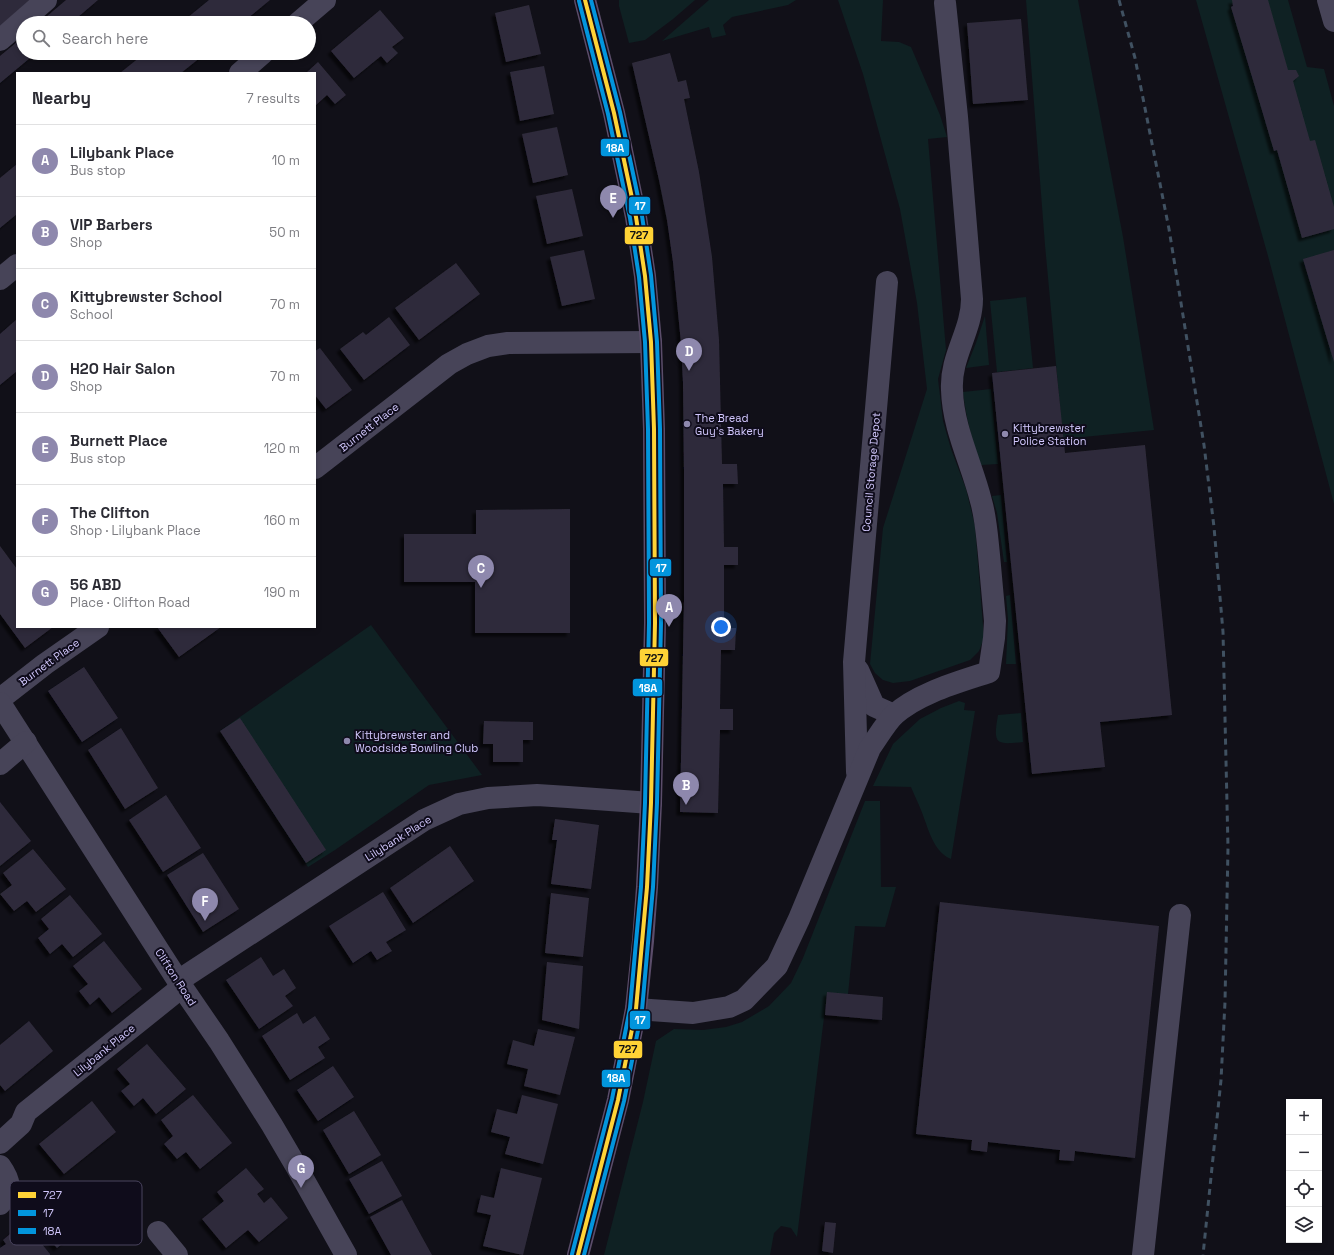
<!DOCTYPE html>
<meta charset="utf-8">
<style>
:root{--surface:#fff;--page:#f7f7f7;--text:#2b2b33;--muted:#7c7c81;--line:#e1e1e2;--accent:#8e88ad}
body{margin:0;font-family:"Space Grotesk",sans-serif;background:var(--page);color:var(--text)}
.controls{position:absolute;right:12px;bottom:12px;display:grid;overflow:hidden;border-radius:0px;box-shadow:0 2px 6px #0003}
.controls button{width:36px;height:36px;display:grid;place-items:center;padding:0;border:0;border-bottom:1px solid var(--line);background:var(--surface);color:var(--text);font:20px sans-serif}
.you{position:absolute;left:721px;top:627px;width:14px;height:14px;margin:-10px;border:3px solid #fff;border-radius:50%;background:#1a73e8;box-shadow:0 0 0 6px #1a73e833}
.badge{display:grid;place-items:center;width:26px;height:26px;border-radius:50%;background:var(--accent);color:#fff;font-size:13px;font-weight:700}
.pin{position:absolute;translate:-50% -33px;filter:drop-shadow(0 1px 2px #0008)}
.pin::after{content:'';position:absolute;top:21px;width:14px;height:12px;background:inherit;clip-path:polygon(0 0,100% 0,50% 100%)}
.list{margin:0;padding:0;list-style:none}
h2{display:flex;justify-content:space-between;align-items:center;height:52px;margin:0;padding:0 16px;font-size:17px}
h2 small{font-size:13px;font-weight:400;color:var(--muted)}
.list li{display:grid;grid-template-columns:26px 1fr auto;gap:12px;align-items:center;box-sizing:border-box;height:72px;padding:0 16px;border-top:1px solid var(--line)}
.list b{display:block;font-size:15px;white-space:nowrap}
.list p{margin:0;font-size:13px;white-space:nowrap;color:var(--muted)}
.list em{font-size:13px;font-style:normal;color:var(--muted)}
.icon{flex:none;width:22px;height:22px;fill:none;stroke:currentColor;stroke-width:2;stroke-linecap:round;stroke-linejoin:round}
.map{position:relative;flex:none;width:1334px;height:1255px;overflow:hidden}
.search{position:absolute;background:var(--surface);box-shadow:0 2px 6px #0003;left:16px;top:16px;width:300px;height:44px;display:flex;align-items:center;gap:10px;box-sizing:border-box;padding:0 14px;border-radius:22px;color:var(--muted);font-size:15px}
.panel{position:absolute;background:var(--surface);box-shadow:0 2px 6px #0003;left:16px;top:72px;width:300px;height:556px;border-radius:0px}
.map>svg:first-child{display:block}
</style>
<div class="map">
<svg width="1334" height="1255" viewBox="0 0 1334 1255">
<defs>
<filter id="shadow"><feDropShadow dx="-3.5" dy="3.5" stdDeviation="1" flood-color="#0009"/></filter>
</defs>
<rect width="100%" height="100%" fill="#111018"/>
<g fill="#0f2123">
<path d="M619 0H695L673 19 645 40 629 43 619 6Z"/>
<path d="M709 0H796L788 5 732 17 723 25 726 35 712 38 709 27 662 41Z"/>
<path d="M838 0H883L881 41 899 42 911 47 940 115 947 137 928 139 946 350 938 379 943 421 951 449 966 489 975 526 984 638 979 651 970 660 910 681 893 683 883 680 875 673 870 664 883 528 927 389 917 303 900 209 863 74Z"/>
<path d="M1026 0H1078L1123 237 1154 430 1063 439 1045 245Z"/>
<path d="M1196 0H1288L1307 67 1324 69 1334 106V504L1268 256Z"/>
<path d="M1026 297 1033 368 997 372 990 301Z"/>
<path d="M985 316 989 365 966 368 976 343Z"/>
<path d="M991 389 998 464 981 465C972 441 966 418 963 392Z"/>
<path d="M1001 495 1007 562H1004L997 513 992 496Z"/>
<path d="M1010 595 1016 664H1006L1008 619 1006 596Z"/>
<path d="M371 625 482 775 429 785 335 850 308 867 220 731Z"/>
<path d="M959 701 965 703 964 710 975 711 951 859C933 852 928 827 921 810 918 802 914 795 911 787L873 786 893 744 920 719 941 708Z"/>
<path d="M1021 713 1023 742C995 745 993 744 998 715Z"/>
<path d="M865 801H880L881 887H896L885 927 855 926 848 994 827 993 797 1237 791 1228 781 1226 774 1233 770 1255H604L643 1102 656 1041 674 1029 703 1030 726 1027 742 1022 769 1006 791 983 803 958Z"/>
</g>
<g fill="#2f2b3b" filter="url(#shadow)">
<path d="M0 0H30L0 26Z"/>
<path d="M66 0H98L71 23H39Z"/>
<path d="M209 0H270L242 23H181Z"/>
<path d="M1232 0H1268L1288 70H1296L1299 76 1293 81 1310 141 1315 140 1334 207V229L1302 238 1277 150 1274 151 1253 80 1231 7 1233 6Z"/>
<path d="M529 5 541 54 506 62 495 13Z"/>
<path d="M380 10 404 38 392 47 398 53 387 63 381 56 354 78 331 51Z"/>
<path d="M1021 19 1028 100 973 104 967 23Z"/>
<path d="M23 37V53H36L0 83V56Z"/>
<path d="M145 53H206L181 73H120Z"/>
<path d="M670 53 678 82 686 80 690 98 684 99 699 172 712 257 719 340 722 464H737L738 484H723L724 547H738V565H724V628H736L735 650H721L720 709H733V730H720L718 813 680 812 684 598V475L683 383 681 343 673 262 667 220 659 180 632 63Z"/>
<path d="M318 62 346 95 335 104 327 95 315 106V73H306Z"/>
<path d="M544 66 554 114 520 121 510 72Z"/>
<path d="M557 127 568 175 533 183 522 134Z"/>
<path d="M17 164V214L0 228V178Z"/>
<path d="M572 189 583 236 547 244 536 196Z"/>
<path d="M584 250 595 299 562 306 550 257Z"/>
<path d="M1334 250V362L1303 259Z"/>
<path d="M456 263 480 294 419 340 395 308Z"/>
<path d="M389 317 410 345 364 380 340 349 363 332 366 335Z"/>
<path d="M17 319V371L0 385V334Z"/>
<path d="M320 348 352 390 326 409 315 395V351Z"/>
<path d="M1056 366 1065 453 1145 445 1172 715 1100 722 1105 767 1032 774 992 373Z"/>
<path d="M570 509V633H475V582H404V534H476V510Z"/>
<path d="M0 546 17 569V627H53L25 648 0 614Z"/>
<path d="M157 627H221L179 657Z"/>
<path d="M84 667 118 718 82 742 48 691Z"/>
<path d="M240 718 326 850 306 863 220 731Z"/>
<path d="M484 721 533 722V740H523V762H493V744H483Z"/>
<path d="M121 728 158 788 125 809 88 750Z"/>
<path d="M166 795 201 848 163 872 129 820Z"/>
<path d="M0 802 31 841 0 866Z"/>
<path d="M555 819 599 825 591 889 551 884 557 840H552Z"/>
<path d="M450 846 474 881 413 923 390 888Z"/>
<path d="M33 849 66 889 36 912 27 901 14 911 0 894 12 885 3 873Z"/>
<path d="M203 853 239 909 203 932 167 875Z"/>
<path d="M383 892 406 930 386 942 392 951 377 960 371 951 353 963 329 926Z"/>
<path d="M551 893 589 898 583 957 545 953Z"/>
<path d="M70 895 102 934 73 957 62 944 50 954 38 938 49 929 41 919Z"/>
<path d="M940 902 1159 926 1135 1158 1075 1151 1074 1161 1059 1160 1060 1150 988 1142 987 1152 971 1150 972 1140 916 1134Z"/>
<path d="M104 941 142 989 112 1013 99 997 90 1005 79 991 88 984 73 966Z"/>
<path d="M261 957 273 976 284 969 296 988 285 996 293 1006 259 1029 226 980Z"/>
<path d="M547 962 583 966 579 1029 542 1020Z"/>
<path d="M827 992 883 997 882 1020 825 1015Z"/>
<path d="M297 1013 303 1024 315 1016 330 1039 318 1047 325 1058 290 1080 262 1036Z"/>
<path d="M29 1021 53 1051 5 1091 0 1085V1045Z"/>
<path d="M538 1029 575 1037 560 1095 524 1086 528 1069 507 1064 513 1040 534 1046Z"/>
<path d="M147 1044 186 1089 156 1114 143 1098 134 1106 121 1091 130 1084 117 1069Z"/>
<path d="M333 1066 354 1097 318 1121 297 1090Z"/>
<path d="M193 1095 232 1143 200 1169 186 1152 177 1159 171 1152 164 1144 173 1136 161 1120Z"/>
<path d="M522 1095 558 1104 543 1164 505 1154 510 1137 491 1132 497 1109 517 1114Z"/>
<path d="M92 1101 116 1132 64 1174 39 1144Z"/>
<path d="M354 1111 381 1155 349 1174 323 1130Z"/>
<path d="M382 1161 402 1196 369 1214 349 1179Z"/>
<path d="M246 1168 264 1189 257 1194 264 1203 271 1197 288 1218 259 1242 248 1230 226 1248 202 1219 224 1201 217 1192Z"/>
<path d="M501 1168 542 1178 523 1255 483 1246 491 1215 477 1212 481 1195 494 1198Z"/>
<path d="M64 1194 88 1222 57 1248 38 1226 47 1218 42 1212Z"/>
<path d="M402 1200 422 1237 432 1255H391L370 1217Z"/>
<path d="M24 1222 50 1254V1255H0V1248L6 1244 3 1240Z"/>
<path d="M825 1222 836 1223 833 1253 822 1251Z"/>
</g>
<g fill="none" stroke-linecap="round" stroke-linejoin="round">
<g stroke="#474458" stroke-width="22">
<path d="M1328 0 1334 21"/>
<path d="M298 23 325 0"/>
<path d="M0 40 46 0"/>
<path d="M240 73 263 53"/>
<path d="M0 279 17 265"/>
<path d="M315 468 449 364 467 354 488 346 508 343 651 342"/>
<path d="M858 670 874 706 894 715"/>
<path d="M0 699 45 664 98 627"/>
<path d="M0 703 182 987 219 1041 272 1125 296 1166 346 1255"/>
<path d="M0 764 26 742"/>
<path d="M857 772 854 662 887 282"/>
<path d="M178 981 424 820 459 804 488 798 537 795 568 797 651 803"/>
<path d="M636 1009 693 1013 729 1007 744 1000 777 966 799 919 870 748C878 737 885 724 894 715 918 693 959 682 989 672L994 638 995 621C993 599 991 577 989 555 987 536 986 518 981 501 972 464 953 429 952 390 950 356 972 331 972 299L957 117 945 3"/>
<path d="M0 1143 21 1124 26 1112 182 987"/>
<path d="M0 1166C10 1180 13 1191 0 1204"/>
<path d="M158 1232 177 1255"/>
<path d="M1143 1255 1180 915"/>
</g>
<path stroke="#5b4d6a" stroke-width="22" d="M578 1255 618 1100 636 1009 643 941 647 887 651 803 655 623 654 429 651 342 645 276 636 217 614 113 585 0"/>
<path stroke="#405161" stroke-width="3" stroke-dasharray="6 5" stroke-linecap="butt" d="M1119 0 1135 58 1169 229 1204 445 1214 527 1223 632 1228 847 1225 1002 1221 1080 1203 1255"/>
<defs>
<path id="bus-1" d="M578 1255 618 1100 636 1009 647 887 651 803 655 623 654 429 651 342 645 276 636 217 614 113 585 0"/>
<path id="bus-2" d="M584 1255 624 1101 642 1010 653 887 657 803 661 623 660 429 657 342 651 275 642 216 620 112 591 0"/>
<path id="bus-3" d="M572 1254 612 1099 630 1008 641 887 645 803 649 623 648 429 645 342 639 277 630 218 608 114 579 1"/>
</defs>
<use href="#bus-1" stroke="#0f0c1b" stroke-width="7"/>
<use href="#bus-2" stroke="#0f0c1b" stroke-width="7"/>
<use href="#bus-3" stroke="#0f0c1b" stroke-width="7"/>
<use href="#bus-1" stroke="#ffd336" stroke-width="4"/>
<use href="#bus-2" stroke="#0295dd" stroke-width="4"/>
<use href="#bus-3" stroke="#0295dd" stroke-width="4"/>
</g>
<g fill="#8e88ad" stroke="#0f0c1b" stroke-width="1.5">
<circle cx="687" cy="424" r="4"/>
<circle cx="1005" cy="434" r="4"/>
<circle cx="347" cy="741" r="4"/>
</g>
<g text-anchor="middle" stroke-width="4" stroke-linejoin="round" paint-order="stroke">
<g font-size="11" fill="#d2c8fd" stroke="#0f0c1b" text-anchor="start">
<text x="695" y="422">The Bread<tspan x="695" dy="13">Guy's Bakery</tspan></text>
<text x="1013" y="432">Kittybrewster<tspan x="1013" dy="13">Police Station</tspan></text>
<text x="355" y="739">Kittybrewster and<tspan x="355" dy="13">Woodside Bowling Club</tspan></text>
</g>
<g font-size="11" fill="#d2c8fd" stroke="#0f0c1b">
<text transform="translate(369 427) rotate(-38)" y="4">Burnett Place</text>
<text transform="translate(871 472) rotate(-85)" y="4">Council Storage Depot</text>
<text transform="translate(49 662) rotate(-36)" y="4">Burnett Place</text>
<text transform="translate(398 838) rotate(-32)" y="4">Lilybank Place</text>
<text transform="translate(176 977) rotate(57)" y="4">Clifton Road</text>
<text transform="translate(104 1050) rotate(-39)" y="4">Lilybank Place</text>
</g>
</g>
<rect x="10" y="1181" width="132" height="64" rx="6" fill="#0f0c1b" stroke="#4a445f" stroke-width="1"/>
<rect x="18" y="1192" width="18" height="6" fill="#ffd336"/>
<rect x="18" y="1210" width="18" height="6" fill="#0295dd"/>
<rect x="18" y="1228" width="18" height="6" fill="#0295dd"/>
<g font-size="11" fill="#d2c8fd">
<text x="43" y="1199">727</text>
<text x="43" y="1217">17</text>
<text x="43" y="1235">18A</text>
</g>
<g stroke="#0f0c1b" stroke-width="1.5">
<rect x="600" y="138" width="30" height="19" rx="4" fill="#0295dd"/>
<rect x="628" y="196" width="23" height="19" rx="4" fill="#0295dd"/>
<rect x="624" y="226" width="30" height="19" rx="4" fill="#ffd336"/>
<rect x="649" y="558" width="23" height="19" rx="4" fill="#0295dd"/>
<rect x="639" y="648" width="30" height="19" rx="4" fill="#ffd336"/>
<rect x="632" y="678" width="31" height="19" rx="4" fill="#0295dd"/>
<rect x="629" y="1010" width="22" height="20" rx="4" fill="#0295dd"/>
<rect x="613" y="1040" width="30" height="19" rx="4" fill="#ffd336"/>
<rect x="601" y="1069" width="30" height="19" rx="4" fill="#0295dd"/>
</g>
<g font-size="11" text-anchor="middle" font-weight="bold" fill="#fff">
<text x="615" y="152">18A</text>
<text x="640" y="210">17</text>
<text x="661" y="572">17</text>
<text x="648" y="692">18A</text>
<text x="640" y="1024">17</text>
<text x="616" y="1082">18A</text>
</g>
<g font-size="11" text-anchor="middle" font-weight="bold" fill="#111">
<text x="639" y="239">727</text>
<text x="654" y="662">727</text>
<text x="628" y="1053">727</text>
</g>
</svg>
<div class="controls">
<button>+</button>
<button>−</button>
<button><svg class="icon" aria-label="locate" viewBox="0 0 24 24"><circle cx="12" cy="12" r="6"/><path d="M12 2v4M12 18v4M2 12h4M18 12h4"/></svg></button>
<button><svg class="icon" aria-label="layers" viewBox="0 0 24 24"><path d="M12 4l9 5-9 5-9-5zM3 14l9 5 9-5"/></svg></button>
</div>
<div class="you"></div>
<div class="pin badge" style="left:669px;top:627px">A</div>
<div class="pin badge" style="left:686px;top:805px">B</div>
<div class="pin badge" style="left:481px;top:588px">C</div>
<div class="pin badge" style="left:689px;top:371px">D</div>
<div class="pin badge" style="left:613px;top:218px">E</div>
<div class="pin badge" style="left:205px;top:921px">F</div>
<div class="pin badge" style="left:301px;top:1188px">G</div>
<div class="search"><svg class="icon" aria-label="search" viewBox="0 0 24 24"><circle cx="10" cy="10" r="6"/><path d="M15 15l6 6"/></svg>Search here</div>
<section class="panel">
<h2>Nearby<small>7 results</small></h2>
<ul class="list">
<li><span class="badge">A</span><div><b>Lilybank Place</b><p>Bus stop</p></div><em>10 m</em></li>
<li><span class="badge">B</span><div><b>VIP Barbers</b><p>Shop</p></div><em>50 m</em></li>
<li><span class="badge">C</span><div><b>Kittybrewster School</b><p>School</p></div><em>70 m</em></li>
<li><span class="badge">D</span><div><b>H2O Hair Salon</b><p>Shop</p></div><em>70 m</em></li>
<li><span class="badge">E</span><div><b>Burnett Place</b><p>Bus stop</p></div><em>120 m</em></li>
<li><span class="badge">F</span><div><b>The Clifton</b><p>Shop · Lilybank Place</p></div><em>160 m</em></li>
<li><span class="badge">G</span><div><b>56 ABD</b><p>Place · Clifton Road</p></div><em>190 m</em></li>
</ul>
</section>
</div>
